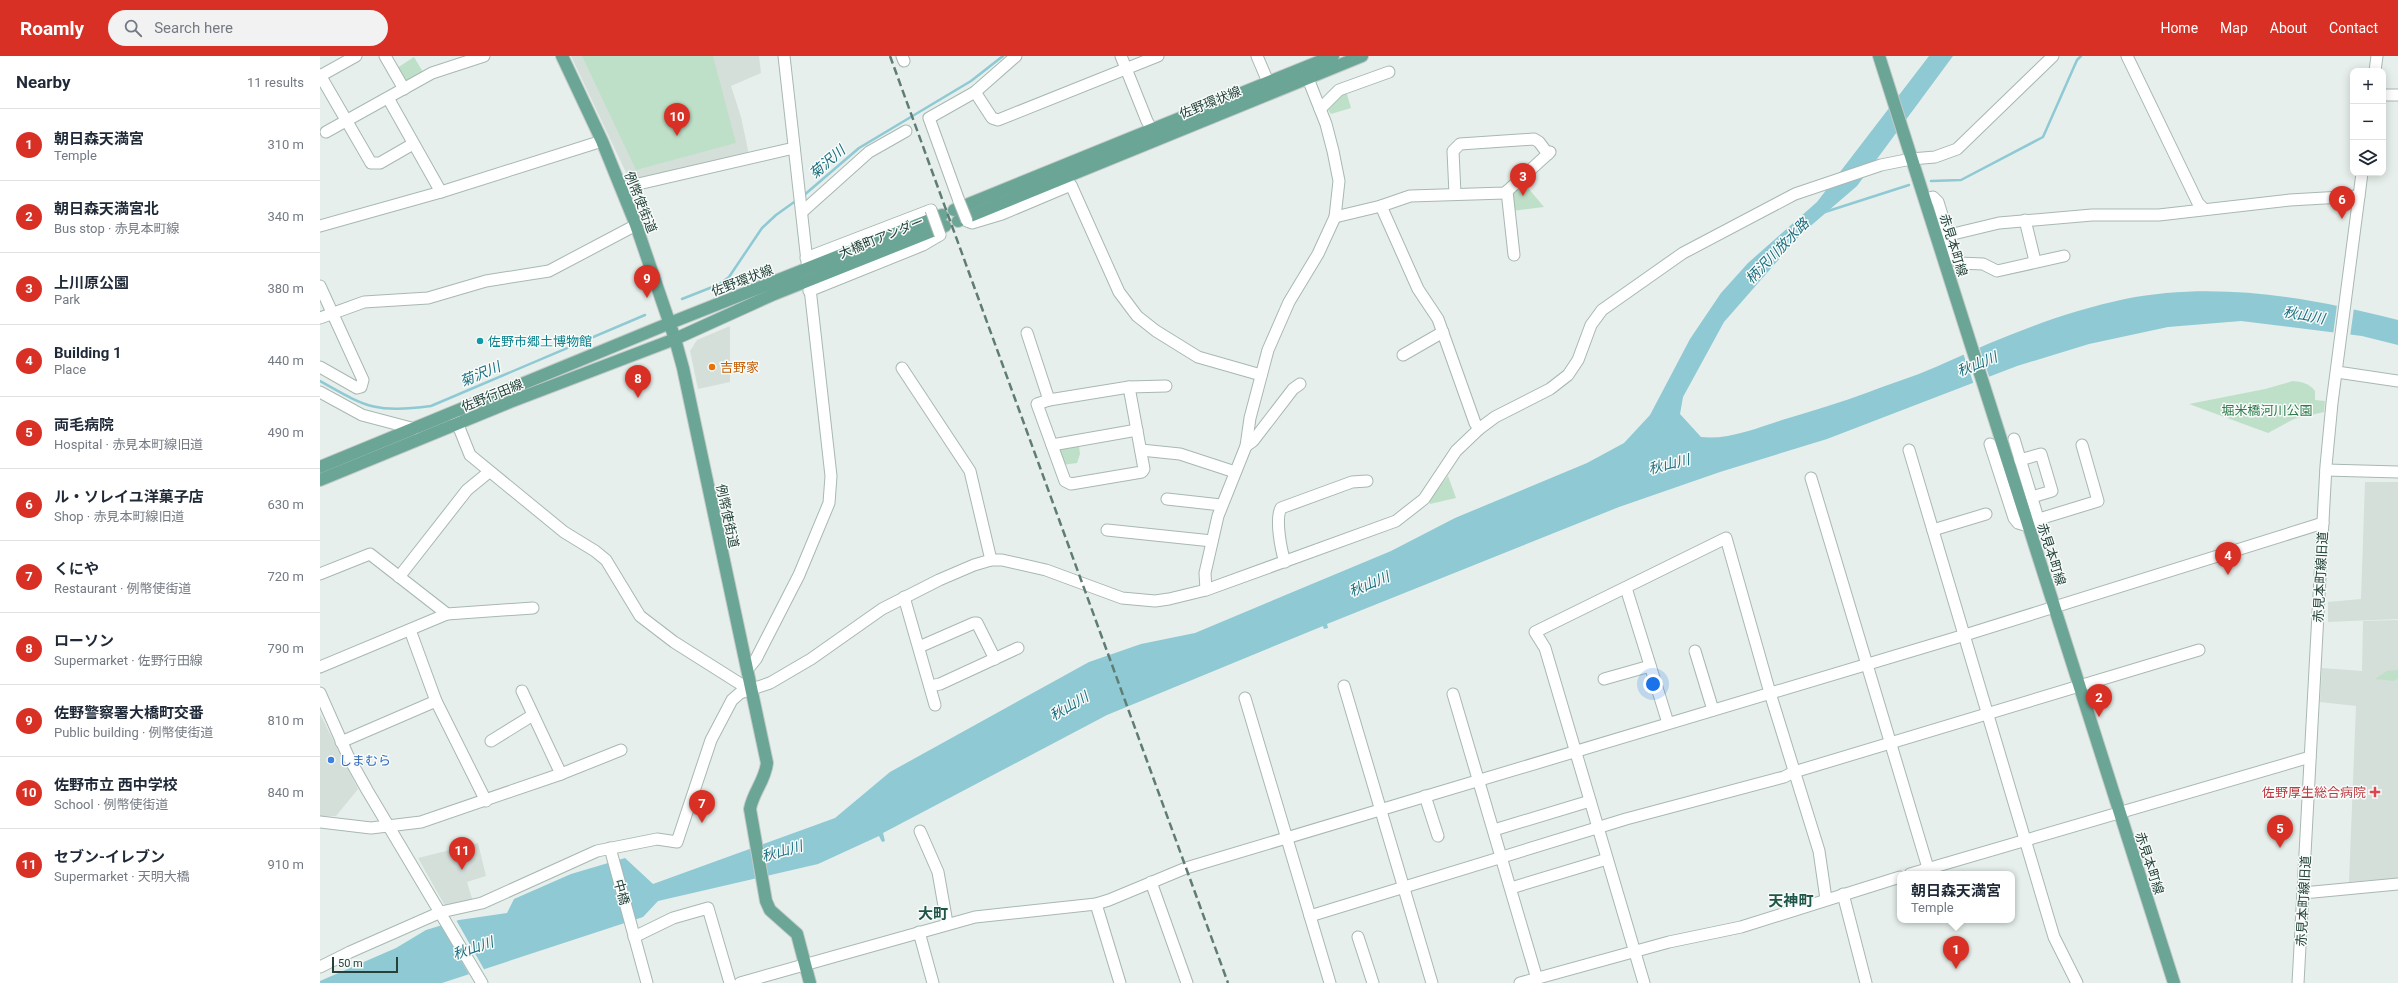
<!DOCTYPE html>
<meta charset="utf-8">
<style>
:root{--surface:#fff;--page:#f2f2f3;--text:#1f2937;--muted:#747a83;--line:#e0e1e3;--accent:#d93025}
body{margin:0;font-family:Roboto,"Noto Sans JP",sans-serif;background:var(--page);color:var(--text)}
.controls{position:absolute;right:12px;top:12px;display:grid;overflow:hidden;border-radius:8px;box-shadow:0 2px 10px #0003}
.controls button{width:36px;height:36px;display:grid;place-items:center;padding:0;border:0;border-bottom:1px solid var(--line);background:var(--surface);color:var(--text);font:20px sans-serif}
.scale{position:absolute;left:12px;bottom:10px;width:66px;box-sizing:border-box;padding-left:4px;border:2px solid #24423a;border-top:0;font-size:11px;line-height:14px;white-space:nowrap;color:#24423a;-webkit-text-stroke:3px #f7fbf9;paint-order:stroke}
.you{position:absolute;left:1333px;top:628px;width:14px;height:14px;margin:-10px;border:3px solid #fff;border-radius:50%;background:#1a73e8;box-shadow:0 0 0 6px #1a73e833}
.badge{display:grid;place-items:center;width:26px;height:26px;border-radius:50%;background:var(--accent);color:#fff;font-size:13px;font-weight:700}
.pin{position:absolute;translate:-50% -33px;filter:drop-shadow(0 1px 2px #0008)}
.pin::after{content:'';position:absolute;top:21px;width:14px;height:12px;background:inherit;clip-path:polygon(0 0,100% 0,50% 100%)}
.popup{position:absolute;left:1577px;top:815px;width:118px;height:52px;box-sizing:border-box;display:grid;place-content:center;border-radius:8px;background:var(--surface);filter:drop-shadow(0 1px 3px #0005);font-size:13px;white-space:nowrap;color:var(--muted)}
.popup b{font-size:15px;color:var(--text)}
.popup::after{content:'';position:absolute;left:50%;top:100%;margin-left:-8px;border:8px solid transparent;border-top-color:var(--surface)}
.list{margin:0;padding:0;list-style:none}
h2{display:flex;justify-content:space-between;align-items:center;height:52px;margin:0;padding:0 16px;font-size:17px}
h2 small{font-size:13px;font-weight:400;color:var(--muted)}
.list li{display:grid;grid-template-columns:26px 1fr auto;gap:12px;align-items:center;box-sizing:border-box;height:72px;padding:0 16px;border-top:1px solid var(--line)}
.list b{display:block;font-size:15px;white-space:nowrap}
.list p{margin:0;font-size:13px;white-space:nowrap;color:var(--muted)}
.list em{font-size:13px;font-style:normal;color:var(--muted)}
.icon{flex:none;width:22px;height:22px;fill:none;stroke:currentColor;stroke-width:2;stroke-linecap:round;stroke-linejoin:round}
.map{position:relative;flex:none;width:2078px;height:927px;overflow:hidden}
header{display:flex;align-items:center;gap:24px;box-sizing:border-box;height:56px;padding:0 20px;background:var(--accent);color:#fff}
header strong{font-size:19px}
nav{display:flex;gap:22px;margin-inline-start:auto;font-size:14px}
.search{width:280px;height:36px;background:var(--page);display:flex;align-items:center;gap:10px;box-sizing:border-box;padding:0 14px;border-radius:22px;color:var(--muted);font-size:15px}
main{display:flex}
aside{flex:1;background:var(--surface)}
.map>svg:first-child{display:block}
</style>
<header>
<strong>Roamly</strong>
<div class="search"><svg class="icon" aria-label="search" viewBox="0 0 24 24"><circle cx="10" cy="10" r="6"/><path d="M15 15l6 6"/></svg>Search here</div>
<nav><a>Home</a><a>Map</a><a>About</a><a>Contact</a></nav>
</header>
<main>
<aside>
<h2>Nearby<small>11 results</small></h2>
<ul class="list">
<li><span class="badge">1</span><div><b>朝日森天満宮</b><p>Temple</p></div><em>310 m</em></li>
<li><span class="badge">2</span><div><b>朝日森天満宮北</b><p>Bus stop · 赤見本町線</p></div><em>340 m</em></li>
<li><span class="badge">3</span><div><b>上川原公園</b><p>Park</p></div><em>380 m</em></li>
<li><span class="badge">4</span><div><b>Building 1</b><p>Place</p></div><em>440 m</em></li>
<li><span class="badge">5</span><div><b>両毛病院</b><p>Hospital · 赤見本町線旧道</p></div><em>490 m</em></li>
<li><span class="badge">6</span><div><b>ル・ソレイユ洋菓子店</b><p>Shop · 赤見本町線旧道</p></div><em>630 m</em></li>
<li><span class="badge">7</span><div><b>くにや</b><p>Restaurant · 例幣使街道</p></div><em>720 m</em></li>
<li><span class="badge">8</span><div><b>ローソン</b><p>Supermarket · 佐野行田線</p></div><em>790 m</em></li>
<li><span class="badge">9</span><div><b>佐野警察署大橋町交番</b><p>Public building · 例幣使街道</p></div><em>810 m</em></li>
<li><span class="badge">10</span><div><b>佐野市立 西中学校</b><p>School · 例幣使街道</p></div><em>840 m</em></li>
<li><span class="badge">11</span><div><b>セブン-イレブン</b><p>Supermarket · 天明大橋</p></div><em>910 m</em></li>
</ul>
</aside>
<div class="map">
<svg width="2078" height="927" viewBox="0 0 2078 927">
<rect width="100%" height="100%" fill="#e6efeb"/>
<g fill="#d4dfda">
<path d="M251 0H439L441 17 411 30 421 61 429 99 310 125Z"/>
<path d="M410 270V326L378 333 370 295 377 284Z"/>
<path d="M2045 426H2078V563L2008 566V546L2041 543Z"/>
<path d="M2078 564V822L2029 826 2036 650 2000 646 2002 612 2042 615 2043 565Z"/>
<path d="M0 658 38 733 16 760H0Z"/>
<path d="M158 787 166 820 147 826 153 846 129 851 124 848 98 802Z"/>
</g>
<g fill="#bfe0c8">
<path d="M262 0H393L416 87 316 114Z"/>
<path d="M94 1 103 16 86 26 77 12Z"/>
<path d="M1026 35 1031 52 1011 58 1008 54Z"/>
<path d="M1203 126 1224 151 1192 155 1191 137Z"/>
<path d="M1973 325C1982 326 1989 327 1995 335V344L2005 345 2004 356 1974 363 1948 377 1869 348 1945 333Z"/>
<path d="M759 390 760 398 757 407 742 409 737 393Z"/>
<path d="M1128 420 1136 442 1110 448 1109 444Z"/>
<path d="M2078 614V623L2073 625 2055 623 2067 615Z"/>
</g>
<path fill="#8ec9d4" d="M1609 0H1633L1537 130 1480 179 1404 266 1363 341 1360 358 1381 381C1408 384 1437 372 1462 364 1491 355 1520 347 1549 336 1575 326 1602 318 1627 306 1684 280 1743 256 1805 243 1896 225 1989 241 2078 264V289L2042 280 1921 265 1848 271 1769 288 1697 310 1507 383 1400 416 1299 451 1007 568 1008 572 1004 573 1003 570 787 659 563 777 565 785 562 786 559 780 498 808 338 845 323 861 122 927H0V925L76 892 106 874 139 864 187 857 194 843 251 818 305 802 333 828 515 762 570 716 769 606 821 588 875 577 1071 495 1135 462 1267 407 1304 387 1330 359 1370 283 1401 237 1428 207 1497 146Z"/>
<g fill="#e6efeb">
<path d="M2017 249 2034 252 2030 281 2013 279Z"/>
<path d="M1659 290 1670 323 1654 329 1643 297Z"/>
<path d="M135 862 165 915 150 920 120 868Z"/>
</g>
<g fill="none" stroke-linecap="round" stroke-linejoin="round">
<g stroke="#8ec9d4" stroke-width="2.5">
<path d="M1611 125 1641 124 1723 81 1757 4 1761 0"/>
<path d="M483 140 539 92 651 25 683 0"/>
<path d="M1505 156 1589 129"/>
<path d="M362 243 400 228 409 221 442 172 456 159 477 144"/>
<path d="M0 325C48 352 55 357 111 350L325 259"/>
</g>
<defs>
<g id="minor">
<path d="M65 0 84 33"/>
<path d="M582 0 584 5"/>
<path d="M801 0 827 65 836 80"/>
<path d="M937 0 948 26"/>
<path d="M1807 0 1878 147 1884 153"/>
<path d="M2055 15 2057 0"/>
<path d="M0 19 51 107H60L93 88"/>
<path d="M0 20 36 0"/>
<path d="M655 36 672 62 678 64 838 0"/>
<path d="M2063 39H2078"/>
<path d="M68 42 121 136"/>
<path d="M1000 53 1019 34 1069 16"/>
<path d="M6 76 112 17 164 0"/>
<path d="M301 132 474 92"/>
<path d="M1187 135 1194 199"/>
<path d="M1135 138 1133 95 1140 88 1214 83 1219 86 1228 98"/>
<path d="M1605 143 1613 141 1618 146 1636 204 1639 207 1663 208 1677 215 1744 200"/>
<path d="M639 145 609 62 655 36 696 0"/>
<path d="M1061 150 1098 233 1118 263 1155 367 1159 373"/>
<path d="M482 156 549 96 586 75"/>
<path d="M1015 161 1061 150 1090 140 1185 137 1230 96"/>
<path d="M1705 164 1715 205"/>
<path d="M647 165 652 167 682 158 751 129 799 236 817 260 836 275 878 301 941 319"/>
<path d="M0 170 121 136 282 85"/>
<path d="M1629 179 1679 167 1772 159H1839L1970 144 2039 140"/>
<path d="M486 202 611 154"/>
<path d="M0 230 43 324 41 331 37 332 0 311"/>
<path d="M489 235 603 189 620 179"/>
<path d="M0 262 44 246 108 242 166 225 229 215 316 169"/>
<path d="M707 277 729 344"/>
<path d="M1083 299 1123 276"/>
<path d="M582 312 650 415 671 504"/>
<path d="M2017 316 2078 325"/>
<path d="M809 331 824 413 822 416 751 428 745 425 717 348 729 344Z"/>
<path d="M809 331 846 330"/>
<path d="M0 336 42 359 95 373"/>
<path d="M134 359 150 399 244 476 275 495 286 504 320 560 354 586 430 634"/>
<path d="M1670 388 1694 462 1698 467 1708 470 1716 464 1717 459 1694 383"/>
<path d="M732 389 817 374"/>
<path d="M926 390 933 385 973 333 980 328"/>
<path d="M821 394 860 398 915 416"/>
<path d="M1589 394 1734 881 1757 927"/>
<path d="M1700 404 1721 398 1732 435 1712 441"/>
<path d="M2006 414 2078 416"/>
<path d="M1491 422 1608 812"/>
<path d="M847 443 901 449"/>
<path d="M1716 464 1778 445 1762 389"/>
<path d="M787 474 892 485"/>
<path d="M1613 474 1666 458"/>
<path d="M965 506C961 494 955 463 961 452L1032 426 1047 425"/>
<path d="M0 518 50 498 127 558"/>
<path d="M79 521 147 434 169 416"/>
<path d="M1306 532 1348 667"/>
<path d="M886 534 885 517 898 460 926 390 930 362 948 294 969 246 998 198 1015 161 1019 125 1013 95 1006 68 985 15"/>
<path d="M584 541 615 649"/>
<path d="M90 574 116 645 166 745"/>
<path d="M599 591 654 567H657L675 603"/>
<path d="M1375 595 1393 654"/>
<path d="M0 611 127 558 213 552"/>
<path d="M427 614 436 603 479 519 509 447 511 420 464 0"/>
<path d="M1284 623 1330 610"/>
<path d="M610 630 620 628 698 592"/>
<path d="M1024 630 1112 927"/>
<path d="M202 635 241 718"/>
<path d="M0 637 28 700 47 734 162 927"/>
<path d="M1133 638 1217 923"/>
<path d="M925 642 1010 927"/>
<path d="M171 685 213 659"/>
<path d="M21 686 116 645"/>
<path d="M1105 740 1118 780"/>
<path d="M0 766 51 772 101 766 241 718 301 694"/>
<path d="M1174 774 1270 745"/>
<path d="M600 775 618 816 627 867"/>
<path d="M290 792 327 927"/>
<path d="M1590 818 1990 701"/>
<path d="M831 826 867 927"/>
<path d="M1191 832 1287 803"/>
<path d="M1983 837 2078 828"/>
<path d="M1523 838 1546 927"/>
<path d="M776 848 800 927"/>
<path d="M990 860 1306 763 1464 721 1474 716 1879 594"/>
<path d="M599 876 613 927"/>
<path d="M314 881 353 862 388 852 410 927"/>
<path d="M1038 881 1053 927"/>
<path d="M0 911 30 896 121 856 162 847 277 795 337 783 357 786 391 684 412 644 420 637 450 627 491 603 562 553 619 524 654 509 671 504H682L726 514 802 542 835 545 849 543 886 534 1076 465 1104 443 1136 395 1159 373 1175 361 1230 333 1248 319 1258 304 1271 269 1282 254 1363 197 1475 138 1561 109 1591 103 1615 101 1637 93 1733 0"/>
<path d="M420 927 655 861 776 848 789 844 866 812 1645 579 2003 467"/>
<path d="M1200 927 1349 886 1421 871 1580 821"/>
<path d="M1324 927 1225 592 1215 576 1406 482 1450 637 1499 795 1506 843"/>
<path d="M1978 927 2006 410 2012 347 2042 117"/>
</g>
<g id="major">
<path d="M242 0 282 85 316 169 355 283 363 312 447 707C445 725 433 736 430 753L446 845 450 854 477 878 490 927"/>
<path d="M1559 0 1854 927"/>
<path d="M634 154 1013 0"/>
<path d="M638 165 1042 0"/>
<path d="M0 411 350 267 622 159"/>
<path d="M0 424 190 346 355 283 452 239 625 170"/>
</g>
</defs>
<use href="#minor" stroke="#a8b8b2" stroke-width="13"/>
<use href="#major" stroke="#c2cac8" stroke-width="14"/>
<use href="#minor" stroke="#fff" stroke-width="11"/>
<use href="#major" stroke="#6aa596" stroke-width="12"/>
<path stroke="#5f7d75" stroke-width="2.5" stroke-dasharray="8 4" stroke-linecap="butt" d="M570 0 908 927"/>
<defs>
<g id="minor-bridge">
<path d="M639 145 647 165"/>
<path d="M611 154 620 179"/>
</g>
</defs>
<use href="#minor-bridge" stroke="#a8b8b2" stroke-width="13" stroke-linecap="butt"/>
<use href="#minor-bridge" stroke="#fff" stroke-width="11"/>
</g>
<circle fill="#0f9aa8" stroke="#f7fbf9" stroke-width="1.5" cx="160" cy="285" r="4"/>
<circle fill="#e8710a" stroke="#f7fbf9" stroke-width="1.5" cx="392" cy="311" r="4"/>
<circle fill="#3f7fe0" stroke="#f7fbf9" stroke-width="1.5" cx="11" cy="704" r="4"/>
<path fill="#e0444e" stroke="#f7fbf9" stroke-width="1.5" d="M2053 730h4v4h4v4h-4v4h-4v-4h-4v-4h4z"/>
<g text-anchor="middle" stroke-width="3" stroke-linejoin="round" paint-order="stroke">
<g font-size="13" fill="#24423a" stroke="#f7fbf9">
<text transform="translate(890 46) rotate(-22)" y="5">佐野環状線</text>
<text transform="translate(321 146) rotate(68)" y="5">例幣使街道</text>
<text transform="translate(561 181) rotate(-22)" y="5">大橋町アンダー</text>
<text transform="translate(1634 189) rotate(73)" y="5">赤見本町線</text>
<text transform="translate(422 224) rotate(-21)" y="5">佐野環状線</text>
<text transform="translate(172 339) rotate(-22)" y="5">佐野行田線</text>
<text transform="translate(408 460) rotate(78)" y="5">例幣使街道</text>
<text transform="translate(1732 498) rotate(72)" y="5">赤見本町線</text>
<text transform="translate(2000 521) rotate(-87)" y="5">赤見本町線旧道</text>
<text transform="translate(1830 807) rotate(72)" y="5">赤見本町線</text>
<text transform="translate(302 836) rotate(75)" y="5">中橋</text>
<text transform="translate(1983 845) rotate(-87)" y="5">赤見本町線旧道</text>
</g>
<g font-size="13" fill="#0d838f" stroke="#f7fbf9" text-anchor="start">
<text x="168" y="290">佐野市郷土博物館</text>
</g>
<g font-size="13" fill="#c56008" stroke="#f7fbf9" text-anchor="start">
<text x="400" y="316">吉野家</text>
</g>
<g font-size="13" fill="#2d7a4b" stroke="#f7fbf9">
<text x="1947" y="359">堀米橋河川公園</text>
</g>
<g font-size="13" fill="#366cbe" stroke="#f7fbf9" text-anchor="start">
<text x="19" y="709">しまむら</text>
</g>
<g font-size="13" fill="#be3a42" stroke="#f7fbf9" text-anchor="end">
<text x="2046" y="741">佐野厚生総合病院</text>
</g>
<g font-size="14" font-style="italic" fill="#1c6f80" stroke="#f7fbf9">
<text transform="translate(507 106) rotate(-41)" y="5">菊沢川</text>
<text transform="translate(1457 195) rotate(-46)" y="5">柄沢川放水路</text>
<text transform="translate(1984 259) rotate(10)" y="5">秋山川</text>
<text transform="translate(1657 308) rotate(-22)" y="5">秋山川</text>
<text transform="translate(160 318) rotate(-23)" y="5">菊沢川</text>
<text transform="translate(1349 408) rotate(-14)" y="5">秋山川</text>
<text transform="translate(1049 528) rotate(-23)" y="5">秋山川</text>
<text transform="translate(749 650) rotate(-31)" y="5">秋山川</text>
<text transform="translate(462 795) rotate(-16)" y="5">秋山川</text>
<text transform="translate(153 892) rotate(-19)" y="5">秋山川</text>
</g>
<g font-size="15" font-weight="bold" fill="#1f5548" stroke="#f7fbf9">
<text x="1471" y="850">天神町</text>
<text x="613" y="863">大町</text>
</g>
</g>
</svg>
<div class="controls">
<button>+</button>
<button>−</button>
<button><svg class="icon" aria-label="layers" viewBox="0 0 24 24"><path d="M12 4l9 5-9 5-9-5zM3 14l9 5 9-5"/></svg></button>
</div>
<div class="scale">50 m</div>
<div class="you"></div>
<div class="pin badge" style="left:1636px;top:913px">1</div>
<div class="popup"><b>朝日森天満宮</b>Temple</div>
<div class="pin badge" style="left:1779px;top:661px">2</div>
<div class="pin badge" style="left:1203px;top:140px">3</div>
<div class="pin badge" style="left:1908px;top:519px">4</div>
<div class="pin badge" style="left:1960px;top:792px">5</div>
<div class="pin badge" style="left:2022px;top:163px">6</div>
<div class="pin badge" style="left:382px;top:767px">7</div>
<div class="pin badge" style="left:318px;top:342px">8</div>
<div class="pin badge" style="left:327px;top:242px">9</div>
<div class="pin badge" style="left:357px;top:80px">10</div>
<div class="pin badge" style="left:142px;top:814px">11</div>
</div>
</main>
